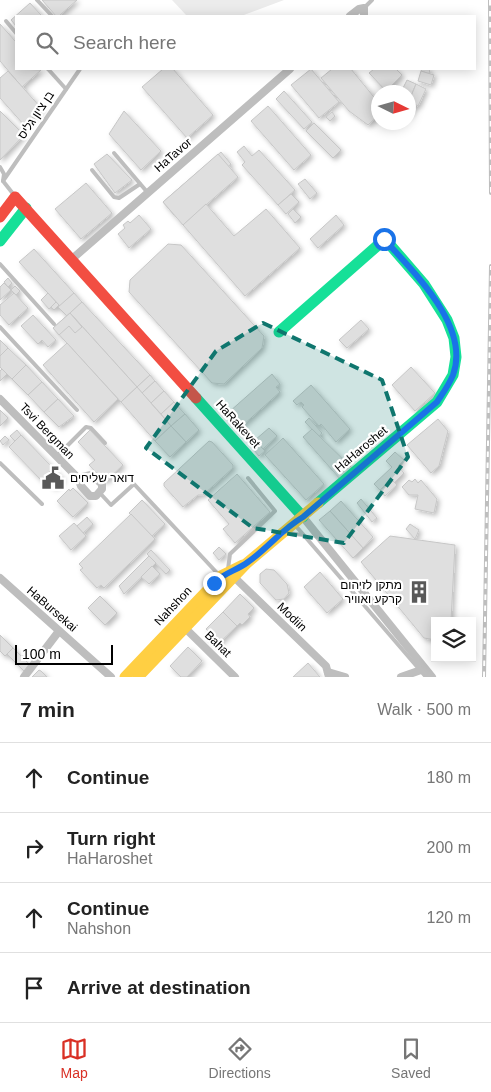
<!DOCTYPE html>
<meta charset="utf-8">
<style>
:root{--surface:#fff;--page:#f6f6f6;--text:#222;--muted:#767676;--line:#e0e0e0;--accent:#d93025}
body{margin:0;font-family:Arial,Heebo,sans-serif;background:var(--page);color:var(--text)}
.controls{position:absolute;right:15px;bottom:15px;display:grid;overflow:hidden;border-radius:0px;box-shadow:0 2px 12px #0003}
.controls button{width:45px;height:45px;display:grid;place-items:center;padding:0;border:0;border-bottom:1px solid var(--line);background:var(--surface);color:var(--text);font:25px sans-serif}
.compass{position:absolute;left:371px;top:85px;width:45px;height:45px;border-radius:50%;background:var(--surface);box-shadow:0 2px 12px #0003;rotate:95deg}
.scale{position:absolute;left:15px;bottom:12px;width:98px;box-sizing:border-box;padding-left:5px;border:2px solid #000;border-top:0;font-size:14px;line-height:18px;white-space:nowrap;color:#000;-webkit-text-stroke:4px #fff;paint-order:stroke}
.stop{position:absolute;width:15px;height:15px;margin:-11px;border:4px solid #1a73e8;border-radius:50%;background:#fff}
.stop.end{background:#1a73e8;border-color:#fff;box-shadow:0 1px 5px #0008}
.list{margin:0;padding:0;list-style:none}
h2{display:flex;justify-content:space-between;align-items:center;height:65px;margin:0;padding:0 20px;font-size:21px}
h2 small{font-size:16px;font-weight:400;color:var(--muted)}
.list li{display:grid;grid-template-columns:32px 1fr auto;gap:15px;align-items:center;box-sizing:border-box;height:70px;padding:0 20px;border-top:1px solid var(--line)}
.list b{display:block;font-size:19px;white-space:nowrap}
.list p{margin:0;font-size:16px;white-space:nowrap;color:var(--muted)}
.list em{font-size:16px;font-style:normal;color:var(--muted)}
.icon{flex:none;width:28px;height:28px;fill:none;stroke:currentColor;stroke-width:2;stroke-linecap:round;stroke-linejoin:round}
.map{position:relative;flex:none;width:491px;height:677px;overflow:hidden}
.search{position:absolute;background:var(--surface);box-shadow:0 2px 12px #0003;left:15px;right:15px;top:15px;height:55px;display:flex;align-items:center;gap:12px;box-sizing:border-box;padding:0 18px;border-radius:0px;color:var(--muted);font-size:19px}
.sheet{height:345px;background:var(--surface)}
nav{display:flex;justify-content:space-around;align-items:center;box-sizing:border-box;height:70px;border-top:1px solid var(--line);background:var(--surface);font-size:14px;color:var(--muted)}
nav a{display:grid;justify-items:center;gap:2px}
nav .on{color:var(--accent)}
.map>svg:first-child{display:block}
</style>
<div class="map">
<svg width="491" height="677" viewBox="0 0 491 677">
<defs>
<filter id="shadow"><feDropShadow dx="2.5" dy="2.5" stdDeviation="2.5" flood-color="#0004"/></filter>
</defs>
<rect width="100%" height="100%" fill="#fff"/>
<path fill="#ececec" d="M172 0H284L241 16H187Z"/>
<g fill="#dfdfdf" stroke="#c7c7c7" filter="url(#shadow)">
<path d="M42 0H77L59 16H56Z"/>
<path d="M30 3 42 16H16V26L11 20Z"/>
<path d="M0 24 16 42V69L41 70 22 87 0 61Z"/>
<path d="M163 69H173L213 115 187 138 142 87Z"/>
<path d="M311 69 339 102 319 118 291 85Z"/>
<path d="M332 69H351L378 102V116L368 125 349 111 321 78Z"/>
<path d="M374 69H396L402 75 386 91 369 73Z"/>
<path d="M422 69H430L429 74 421 71Z"/>
<path d="M8 71 42 109 24 125 0 98V78Z"/>
<path d="M421 71 434 75 431 85 418 81Z"/>
<path d="M407 80 416 84 409 101 408 92H401Z"/>
<path d="M416 84 426 89 418 106 409 101Z"/>
<path d="M284 91 312 122 304 129 276 99Z"/>
<path d="M408 101 416 105 408 116Z"/>
<path d="M268 106 311 155 294 170 251 121Z"/>
<path d="M0 111 24 135 0 160Z"/>
<path d="M124 111 161 151 141 170 109 134Z"/>
<path d="M332 112 335 116 330 121 326 117Z"/>
<path d="M314 123 341 150 333 158 306 131Z"/>
<path d="M244 146 252 156 259 150 295 190 278 205 242 165 245 162 237 152Z"/>
<path d="M221 152 231 164 222 172 227 177 222 182 217 177 211 182 216 188 210 194 205 188 199 193 204 199 198 205 193 199 188 203 193 209 186 215 181 210 174 215 163 202Z"/>
<path d="M107 154 132 180 115 193 94 164Z"/>
<path d="M218 154 238 177 183 225 163 202Z"/>
<path d="M305 179 317 193 310 199 298 184Z"/>
<path d="M86 183 112 213 81 239 55 209Z"/>
<path d="M291 194 299 202 286 214 278 205Z"/>
<path d="M206 204 234 236 266 209 300 248 245 296 183 225Z"/>
<path d="M293 209 301 217 295 223 288 214Z"/>
<path d="M139 215 151 229 129 248 118 234 125 228 123 225 128 221 130 223Z"/>
<path d="M336 215 344 225 318 248 310 239Z"/>
<path d="M168 244 181 245 264 336 262 348 224 384 212 383 129 292 130 280Z"/>
<path d="M34 249 74 293 60 306 19 262Z"/>
<path d="M8 278 12 283 8 287 4 282Z"/>
<path d="M4 283 11 290 0 300V287Z"/>
<path d="M15 286 20 291 16 295 11 290Z"/>
<path d="M14 293 28 308 9 325 0 315V305Z"/>
<path d="M48 293 56 302 49 309 41 300Z"/>
<path d="M74 293 82 302 67 316 58 307Z"/>
<path d="M56 302 59 305 54 310 51 307Z"/>
<path d="M82 302 150 375 137 387 70 313Z"/>
<path d="M70 313 137 387 121 402 53 328Z"/>
<path d="M70 313 82 327 75 333 69 326 59 335 53 328Z"/>
<path d="M33 315 56 340 48 347 42 340 38 344 21 326Z"/>
<path d="M361 320 369 329 347 348 339 340Z"/>
<path d="M0 340 8 348 0 356Z"/>
<path d="M67 343 118 399 94 422 43 365Z"/>
<path d="M8 348 26 365 12 379 0 367V356Z"/>
<path d="M26 365 42 382 28 395 12 379Z"/>
<path d="M411 367 435 393 415 411 392 385Z"/>
<path d="M2 369 7 374 0 381V371Z"/>
<path d="M272 374 280 384 276 387 280 392 242 426 229 412Z"/>
<path d="M150 375 155 381 142 393 137 387Z"/>
<path d="M155 381 164 391 151 403 142 393Z"/>
<path d="M42 382 58 399 44 412 28 395Z"/>
<path d="M311 385 350 429 336 442 321 424 319 426 302 407 304 405 301 402 297 405 293 401Z"/>
<path d="M137 387 171 426 155 441 121 402Z"/>
<path d="M164 391 174 402 161 414 151 403Z"/>
<path d="M58 399 74 416 59 427 44 412Z"/>
<path d="M174 402 185 414 171 426 161 414Z"/>
<path d="M0 410 8 418 0 426Z"/>
<path d="M185 414 199 430 186 442 171 426Z"/>
<path d="M309 418 322 433 319 437 305 422Z"/>
<path d="M438 419 448 431 439 466 431 473 407 445Z"/>
<path d="M171 426 186 442 170 457 155 441Z"/>
<path d="M269 428 277 436 263 449 255 440Z"/>
<path d="M312 429 352 468 340 479 303 437Z"/>
<path d="M17 430 21 435 15 441 10 436Z"/>
<path d="M90 430 123 465 105 482 89 465 95 460 78 442Z"/>
<path d="M21 435 53 468 41 480 9 447Z"/>
<path d="M5 436 9 440 3 445 0 441Z"/>
<path d="M283 438 324 484 306 500 265 455Z"/>
<path d="M209 441 212 442 233 465V468L203 495H198L183 507 164 486V483Z"/>
<path d="M256 446 258 448 260 446 265 451 259 456 253 449Z"/>
<path d="M395 452 404 460 398 466 404 473 394 483 391 479 380 490 374 484 392 467 386 461Z"/>
<path d="M53 468 63 479 54 488 44 477Z"/>
<path d="M237 474 270 512 235 543 223 529 229 524 208 500Z"/>
<path d="M415 479 418 483 421 480 437 499 434 513 415 509 418 495H409L402 487 409 480 412 482Z"/>
<path d="M393 481 397 485 385 496 380 490Z"/>
<path d="M73 488 88 503 73 517 57 501 69 489 70 491Z"/>
<path d="M361 499 377 518 372 522 357 503Z"/>
<path d="M142 500 165 524 152 536 129 513Z"/>
<path d="M341 501 373 537 363 548 330 511Z"/>
<path d="M330 511 363 548 353 558 319 520Z"/>
<path d="M131 514 155 539 104 588 101 585 97 588 80 570 83 568 79 564Z"/>
<path d="M87 517 93 524 83 533 77 526Z"/>
<path d="M74 523 86 536 71 550 59 536Z"/>
<path d="M410 524 419 530 415 539 406 529Z"/>
<path d="M390 536 455 545 451 621H435V640L424 638 361 562Z"/>
<path d="M219 547 226 554 219 560 213 553Z"/>
<path d="M151 550 170 570 166 574 147 554Z"/>
<path d="M149 556 156 563 124 594 119 586Z"/>
<path d="M152 566 160 574 149 584 141 577Z"/>
<path d="M266 569 274 570 287 584 289 593 284 599 276 600 260 583V574Z"/>
<path d="M320 572 343 599 327 613 304 587Z"/>
<path d="M240 594 254 608 248 614 250 617 242 625 240 623 237 626 223 612Z"/>
<path d="M100 596 117 613 105 625 88 608Z"/>
<path d="M223 612 237 626 216 646 204 635 208 631 206 629Z"/>
<path d="M0 635 13 648 5 656 0 651Z"/>
<path d="M188 647 202 661 187 677H181L170 666Z"/>
<path d="M13 648 30 665 24 671 7 654Z"/>
<path d="M308 663 320 677H293Z"/>
<path d="M39 670 41 671 47 677H32Z"/>
</g>
<g fill="none" stroke-linecap="round" stroke-linejoin="round">
<g stroke="#bebebe" stroke-width="4">
<path d="M37 0 52 16"/>
<path d="M364 8 372 0"/>
<path d="M6 21 16 33"/>
<path d="M48 69 66 89"/>
<path d="M114 153 148 193"/>
<path d="M0 167 4 174 3 181"/>
<path d="M92 170 114 197 119 198 140 184"/>
<path d="M14 195 3 181 80 69"/>
<path d="M0 264 54 324"/>
<path d="M0 327 77 410"/>
<path d="M57 456 86 427 91 428 105 443"/>
<path d="M0 463 42 504"/>
<path d="M99 492 111 505 134 484 219 575"/>
<path d="M295 525 426 677"/>
<path d="M287 533 303 535"/>
<path d="M228 569 230 554 275 511 248 478"/>
</g>
<g stroke="#bebebe" stroke-width="8">
<path d="M350 16 359 9 364 8V16"/>
<path d="M72 259 290 69"/>
<path d="M0 399 78 478 81 486 90 496H96L102 489V484L91 475 78 478"/>
<path d="M303 517 432 677"/>
<path d="M234 577 326 666 329 677"/>
<path d="M0 578 111 677"/>
<path d="M185 628 235 677"/>
<path d="M328 672 345 677"/>
<path d="M24 677 59 631"/>
<path d="M401 677 421 670"/>
</g>
<g stroke="#16e098" stroke-width="11">
<path d="M0 241 26 208"/>
<path d="M279 332 385 239 424 284 447 320 454 338 456 357 453 375 437 402 318 503"/>
<path d="M196 398 303 517"/>
</g>
<g stroke="#ffcf43" stroke-width="11">
<path d="M125 677 221 576 243 565"/>
<path d="M138 677 247 563 318 503"/>
</g>
<path stroke="#f24e42" stroke-width="11" d="M0 217 15 197 196 398"/>
<defs>
<g id="rail">
<path d="M490 0 491 193"/>
<path d="M484 677 491 266"/>
</g>
</defs>
<use href="#rail" stroke="#bebebe" stroke-width="4"/>
<use href="#rail" stroke="#fff" stroke-width="2" stroke-dasharray="5.5" stroke-linecap="butt"/>
</g>
<g fill="none" stroke-linecap="round" stroke-linejoin="round">
<path stroke="#1a73e8" stroke-width="6" d="M214 583C225 572 236 571 248 562 267 549 282 529 303 517L437 402C443 393 449 385 453 375 471 326 413 272 384 239"/>
</g>
<path fill="#0f766e" fill-opacity="0.2" stroke="#0f766e" stroke-width="4" stroke-dasharray="10 6" stroke-linejoin="round" d="M263 323 382 380 408 457 344 543 253 528 146 448 216 351Z"/>
<defs>
<symbol id="civic-bare" viewBox="-9 -9 18 18"><path d="M-.6-6.5H3V-4.5H.6V-3L4-1V1h2V6H-6V1h2V-1L-.6-3ZM-1.2 2.5V6h2.4V2.5Z" fill="#595959" stroke="#fff" stroke-width="2.5" paint-order="stroke"/></symbol>
<symbol id="building-bare" viewBox="-9 -9 18 18"><path d="M-4-6H4V6H1V3H-1V6H-4ZM-2.5-4.3h1.7v1.8h-1.7ZM.8-4.3h1.7v1.8H.8ZM-2.5-1h1.7V.8h-1.7ZM.8-1h1.7V.8H.8Z" fill="#595959" stroke="#fff" stroke-width="2.5" paint-order="stroke"/></symbol>
</defs>
<g fill-rule="evenodd">
<use href="#civic-bare" x="37" y="462" width="32" height="32"/>
<use href="#building-bare" x="403" y="576" width="32" height="32"/>
</g>
<g text-anchor="middle" stroke-width="4.5" stroke-linejoin="round" paint-order="stroke">
<g font-size="12" fill="#000" stroke="#fff">
<text transform="translate(36 115) rotate(-56)" y="4">בן ציון גליס</text>
<text transform="translate(173 155) rotate(-41)" y="4">HaTavor</text>
<text transform="translate(238 424) rotate(48)" y="4">HaRakevet</text>
<text transform="translate(47 431) rotate(46)" y="4">Tsvi Bergman</text>
<text transform="translate(361 449) rotate(-40)" y="4">HaHaroshet</text>
<text transform="translate(173 606) rotate(-47)" y="4">Nahshon</text>
<text transform="translate(52 609) rotate(41)" y="4">HaBursekai</text>
<text transform="translate(292 617) rotate(44)" y="4">Modiin</text>
<text transform="translate(218 644) rotate(44)" y="4">Bahat</text>
</g>
<g font-size="12" fill="#000" stroke="#fff" text-anchor="start">
<text x="70" y="482">דואר שליחים</text>
<text x="402" y="589" text-anchor="end">מתקן לזיהום<tspan x="402" dy="14">קרקע ואוויר</tspan></text>
</g>
</g>
</svg>
<div class="controls">
<button><svg class="icon" aria-label="layers" viewBox="0 0 24 24"><path d="M12 4l9 5-9 5-9-5zM3 14l9 5 9-5"/></svg></button>
</div>
<svg class="compass" viewBox="-18 -18 36 36"><path d="M0-13l5 13h-10z" fill="#e53935"/><path d="M0 13l5-13h-10z" fill="#767676"/></svg>
<div class="scale">100 m</div>
<div class="stop" style="left:384px;top:239px"></div>
<div class="stop end" style="left:214px;top:583px"></div>
<div class="search"><svg class="icon" aria-label="search" viewBox="0 0 24 24"><circle cx="10" cy="10" r="6"/><path d="M15 15l6 6"/></svg>Search here</div>
</div>
<section class="sheet">
<h2>7 min<small>Walk · 500 m</small></h2>
<ul class="list">
<li><svg class="icon" aria-label="ahead" viewBox="0 0 24 24"><path d="M12 20V5M6 11l6-6 6 6"/></svg><div><b>Continue</b></div><em>180 m</em></li>
<li><svg class="icon" aria-label="right" viewBox="0 0 24 24"><path d="M7 20v-9h11M14 6l5 5-5 5"/></svg><div><b>Turn right</b><p>HaHaroshet</p></div><em>200 m</em></li>
<li><svg class="icon" aria-label="ahead" viewBox="0 0 24 24"><path d="M12 20V5M6 11l6-6 6 6"/></svg><div><b>Continue</b><p>Nahshon</p></div><em>120 m</em></li>
<li><svg class="icon" aria-label="arrive" viewBox="0 0 24 24"><path d="M6 21V4h12l-3 4 3 4H6"/></svg><div><b>Arrive at destination</b></div></li>
</ul>
</section>
<nav>
<a class="on"><svg class="icon" aria-label="map" viewBox="0 0 24 24"><path d="M3 6l6-2 6 2 6-2v14l-6 2-6-2-6 2zM9 4v14M15 6v14"/></svg>Map</a>
<a><svg class="icon" aria-label="directions" viewBox="0 0 24 24"><path d="M12 3l9 9-9 9-9-9zM9 14v-3h6M13 9l2 2-2 2"/></svg>Directions</a>
<a><svg class="icon" aria-label="saved" viewBox="0 0 24 24"><path d="M7 4h10v16l-5-4-5 4z"/></svg>Saved</a>
</nav>
